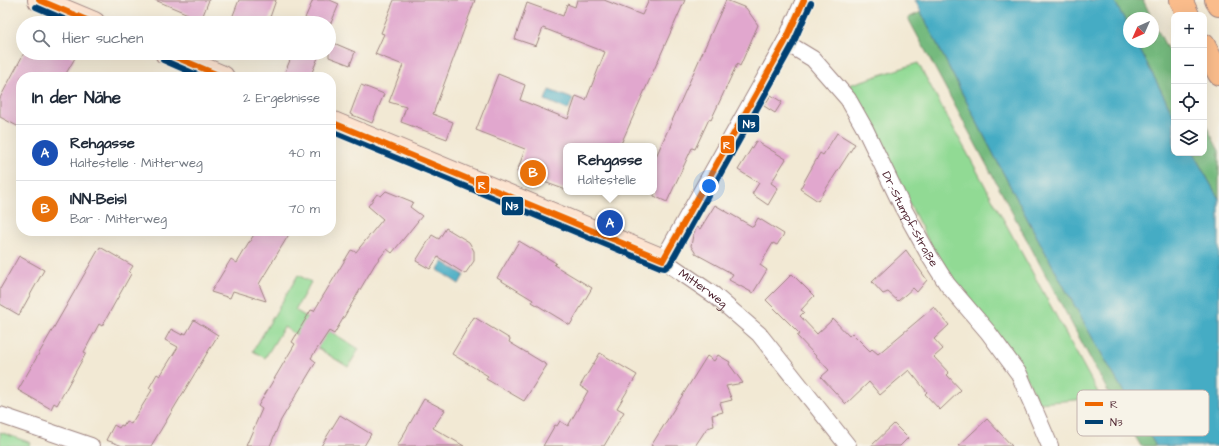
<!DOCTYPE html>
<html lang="de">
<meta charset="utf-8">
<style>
:root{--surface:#fff;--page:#f6f6f7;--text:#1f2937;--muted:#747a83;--line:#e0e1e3;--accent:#2563eb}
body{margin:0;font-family:"Architects Daughter",sans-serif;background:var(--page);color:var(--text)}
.controls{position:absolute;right:12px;top:12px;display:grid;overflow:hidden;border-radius:8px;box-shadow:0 4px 16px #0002}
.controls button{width:36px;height:36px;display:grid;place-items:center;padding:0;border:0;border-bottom:1px solid var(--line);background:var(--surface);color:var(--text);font:20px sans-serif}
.compass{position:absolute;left:1123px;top:12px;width:36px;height:36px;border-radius:50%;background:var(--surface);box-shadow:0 4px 16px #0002;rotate:225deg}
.you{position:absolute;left:709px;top:186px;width:14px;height:14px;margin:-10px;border:3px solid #fff;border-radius:50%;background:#1a73e8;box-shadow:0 0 0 6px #1a73e833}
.badge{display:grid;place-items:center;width:26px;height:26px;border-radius:50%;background:var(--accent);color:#fff;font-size:13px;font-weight:700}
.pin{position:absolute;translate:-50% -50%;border:2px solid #fff;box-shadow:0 1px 4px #0006}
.popup{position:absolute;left:563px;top:143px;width:94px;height:52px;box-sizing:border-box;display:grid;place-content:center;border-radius:8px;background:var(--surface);filter:drop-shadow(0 1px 3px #0005);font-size:13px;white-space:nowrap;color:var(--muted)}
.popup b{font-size:15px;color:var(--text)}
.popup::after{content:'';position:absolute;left:50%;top:100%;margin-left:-8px;border:8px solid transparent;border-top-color:var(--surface)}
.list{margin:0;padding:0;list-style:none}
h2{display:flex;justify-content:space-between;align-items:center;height:52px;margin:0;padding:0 16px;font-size:17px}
h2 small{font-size:13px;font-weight:400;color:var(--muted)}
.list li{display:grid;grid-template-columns:26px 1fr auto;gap:12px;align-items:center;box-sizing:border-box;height:56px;padding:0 16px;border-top:1px solid var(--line)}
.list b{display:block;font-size:15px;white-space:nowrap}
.list p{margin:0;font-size:13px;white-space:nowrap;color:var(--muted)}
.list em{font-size:13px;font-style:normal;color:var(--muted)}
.icon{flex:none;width:22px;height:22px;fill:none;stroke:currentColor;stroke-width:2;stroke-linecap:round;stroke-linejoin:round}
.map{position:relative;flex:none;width:1219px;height:446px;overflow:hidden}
.search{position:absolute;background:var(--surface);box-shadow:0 4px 16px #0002;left:16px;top:16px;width:320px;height:44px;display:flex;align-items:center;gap:10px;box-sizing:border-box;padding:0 14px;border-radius:22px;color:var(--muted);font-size:15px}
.panel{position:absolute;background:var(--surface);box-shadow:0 4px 16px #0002;left:16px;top:72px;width:320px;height:164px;border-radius:16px}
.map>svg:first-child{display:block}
</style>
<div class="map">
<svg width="1219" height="446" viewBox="0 0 1219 446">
<rect width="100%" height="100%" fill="#f7f3e8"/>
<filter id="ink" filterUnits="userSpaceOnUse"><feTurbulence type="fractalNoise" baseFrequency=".025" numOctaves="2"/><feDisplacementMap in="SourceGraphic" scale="8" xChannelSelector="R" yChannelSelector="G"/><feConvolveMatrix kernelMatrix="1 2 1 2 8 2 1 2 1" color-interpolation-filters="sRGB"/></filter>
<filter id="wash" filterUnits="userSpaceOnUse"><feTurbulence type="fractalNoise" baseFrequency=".012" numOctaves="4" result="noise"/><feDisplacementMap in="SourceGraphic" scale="16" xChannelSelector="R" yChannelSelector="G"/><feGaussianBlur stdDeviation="0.9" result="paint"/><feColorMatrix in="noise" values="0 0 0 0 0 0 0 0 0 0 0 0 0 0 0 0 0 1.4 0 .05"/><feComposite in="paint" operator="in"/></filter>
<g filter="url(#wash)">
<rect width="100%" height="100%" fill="#f2e9d4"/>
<g fill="#91da94" stroke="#6e7c60">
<path d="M918 63 1101 398 1038 403 1023 369 935 254 849 85Z"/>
<path d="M298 275 311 282 295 310 359 349 348 367 284 327 265 358 253 351Z"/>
<path d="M0 432 31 443 29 446H0Z"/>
</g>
<g fill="#74ba7e" stroke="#5f6c54">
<path d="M1114 0H1143L1152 18H1129V28Z"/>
<path d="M921 12C995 159 1070 305 1156 446H1141L1111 397 908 18Z"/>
<path d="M1153 21 1174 62V116L1136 42H1153Z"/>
<path d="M1204 121 1219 151V199L1193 153H1204Z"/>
</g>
<g fill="#45acc4" stroke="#486678">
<path d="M915 0H1114L1129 28V42H1136L1174 116V153H1193L1219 199V446H1156C1068 302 991 151 915 0Z"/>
<path d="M549 90 573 99 568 110 545 100Z"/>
<path d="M443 262 464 275 459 284 438 270Z"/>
</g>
<g id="blocks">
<g fill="#e1a7ce">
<path d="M155 0H209L200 23H184L188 14Z"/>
<path d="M239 0H276L268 23H230Z"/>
<path d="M313 0H330L339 4 331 23H316L305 18Z"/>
<path d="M394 0H475L433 114 453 122 447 139 401 122 406 107 389 102 403 65 375 54 384 34 381 33Z"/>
<path d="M577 0H604L642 15 649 0H685L620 146H566V190L517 172 525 149 476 130 498 74 525 85 520 100 568 119 576 96 586 100 605 52 543 28 536 46 515 39 527 3 563 16 567 4 575 7Z"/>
<path d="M726 0 746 8 758 25 740 66 737 64 711 120 709 119 695 149 692 148 667 202 654 196V161Z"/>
<path d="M329 41 355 52 350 65 329 57Z"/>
<path d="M24 53H66L75 58 64 77H21V128L0 117V98Z"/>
<path d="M293 53H320L310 77H283Z"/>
<path d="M361 85 384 94 372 123 350 114Z"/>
<path d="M771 95 782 102 775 113 764 106Z"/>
<path d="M837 133 855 144 818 201 800 189 820 153 823 155Z"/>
<path d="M756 141 786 159 771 183 778 188 768 205 752 194 759 183 738 170Z"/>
<path d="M386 191 413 202 410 207 422 216 392 253 387 249 375 264 334 334 329 331 311 358 316 362 281 420 270 446H246L262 409 258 406 295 344 292 342 311 310 314 311 351 250 356 252 383 219 368 206 377 194 381 196Z"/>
<path d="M715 205 753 227 758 218 784 234 777 245 773 243 760 265 767 270 753 293 729 280 733 274 696 254 691 246 693 235 697 227 700 229Z"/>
<path d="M446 228 469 242 474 251V261L465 274 438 257 430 269 416 261 432 235 439 239Z"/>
<path d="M256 231H291L259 284 266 301 233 291 230 298 211 292 231 259 237 263Z"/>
<path d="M519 241 556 263 554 265 592 288 570 325 532 302 533 300 497 278Z"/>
<path d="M100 247 133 266 129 272 131 274 102 326 99 324 84 352 86 353 57 405 54 403 51 409 18 390Z"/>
<path d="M906 250 927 280 917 292 913 288 898 301 888 292 883 294 872 282Z"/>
<path d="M19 256 44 270 19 315 0 304V289Z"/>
<path d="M792 274 814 296 801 310 804 312 800 316 817 334 833 319 849 336 852 333 870 351 872 349 878 354 934 307 949 325 934 339 943 349 934 357 949 373 947 375 961 390 940 410 925 394 927 392 909 370 880 395 869 382 846 404 821 377 829 370 797 336 800 334 766 300Z"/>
<path d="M474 317 510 339 509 342 547 365 524 401 486 379 488 376 452 354Z"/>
<path d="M194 320 218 335 151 446H123L106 440 114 425 119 428 121 425 123 426 126 421 131 424 152 390 149 388 157 374 160 376 178 347 165 340 171 329 182 335 184 333 186 334Z"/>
<path d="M600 353 637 375 617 408 624 412 604 446H543L555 425 557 426 560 421 568 426 588 391 580 386Z"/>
<path d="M718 355 730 362 729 364 743 383 726 386 732 400 720 403 723 412 712 415 714 426 707 428 695 446H651L707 356 714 361Z"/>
<path d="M424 399 445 410 433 428 464 446H397Z"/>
<path d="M340 415 371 434 364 446H321Z"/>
<path d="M987 419 1012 446H958Z"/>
<path d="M894 424 908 438 900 446H871Z"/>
</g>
</g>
</g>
<g filter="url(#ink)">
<use href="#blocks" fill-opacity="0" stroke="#9e8480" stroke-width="1"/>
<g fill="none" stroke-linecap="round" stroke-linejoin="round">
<defs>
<g id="street">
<path id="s1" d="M804 0 785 42 663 260 714 295 759 334 848 446"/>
<path id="s2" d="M785 42 813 59 848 99 865 129 903 208 930 257 947 284 988 332 1019 374 1050 446"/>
<path d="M0 415 91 446"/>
</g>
<g id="secondary">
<path d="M39 0 94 23"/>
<path d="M166 53 223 77"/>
<path d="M331 122 663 260"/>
</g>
<g id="highway">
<path d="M1181 0 1188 15"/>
<path d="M1216 0 1219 5"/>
<path d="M1204 45 1219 74"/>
</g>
</defs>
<use href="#street" stroke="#9e8480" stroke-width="18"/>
<use href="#secondary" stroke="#9e8480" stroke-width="24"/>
<use href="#highway" stroke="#9e8480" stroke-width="24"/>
<use href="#street" stroke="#fff" stroke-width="16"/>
<use href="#secondary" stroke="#fde4d1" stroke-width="22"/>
<use href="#highway" stroke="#fabc8b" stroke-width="22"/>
<defs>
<g id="bus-1">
<path d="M39 0 94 23"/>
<path d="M166 53 223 77"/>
<path d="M331 122 663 260 785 42 804 0"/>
</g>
<g id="bus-2">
<path d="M36 7 73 23"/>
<path d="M163 60 202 77"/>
<path d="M331 131 660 267 665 268 670 264 792 46 811 3"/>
</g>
</defs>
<use href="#bus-1" stroke="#f7f3e8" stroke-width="9"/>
<use href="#bus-2" stroke="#f7f3e8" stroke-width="9"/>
<use href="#bus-1" stroke="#ee6700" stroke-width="6"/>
<use href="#bus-2" stroke="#004173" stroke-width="6"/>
</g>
</g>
<g text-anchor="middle" stroke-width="3" stroke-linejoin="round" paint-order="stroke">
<g font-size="12" fill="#4a1f2b" stroke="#f7f3e8">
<text dy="4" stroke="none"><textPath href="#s2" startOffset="221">Dr.-Stumpf-Straße</textPath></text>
<text dy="4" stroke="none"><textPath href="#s1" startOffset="345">Mitterweg</textPath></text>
</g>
</g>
<rect x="1077" y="390" width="132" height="46" rx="6" fill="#f7f3e8" stroke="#c3b3af" stroke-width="1"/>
<rect x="1085" y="402" width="18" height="4" fill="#ee6700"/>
<rect x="1085" y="420" width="18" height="4" fill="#004173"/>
<g font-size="11" fill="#4a1f2b">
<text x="1110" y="408">R</text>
<text x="1110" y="426">N3</text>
</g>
<g stroke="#f7f3e8" stroke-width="1.5">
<rect x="737" y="114" width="23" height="19" rx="4" fill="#004173"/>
<rect x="720" y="135" width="15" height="19" rx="4" fill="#ee6700"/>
<rect x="475" y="175" width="15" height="19" rx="4" fill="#ee6700"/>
<rect x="501" y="196" width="23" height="20" rx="4" fill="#004173"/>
</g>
<g font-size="11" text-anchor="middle" font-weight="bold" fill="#fff">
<text x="749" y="128">N3</text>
<text x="727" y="149">R</text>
<text x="482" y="189">R</text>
<text x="512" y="210">N3</text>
</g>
</svg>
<div class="controls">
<button>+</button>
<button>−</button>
<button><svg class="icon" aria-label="locate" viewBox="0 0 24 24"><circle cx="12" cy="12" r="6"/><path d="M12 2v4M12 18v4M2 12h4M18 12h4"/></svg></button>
<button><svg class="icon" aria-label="layers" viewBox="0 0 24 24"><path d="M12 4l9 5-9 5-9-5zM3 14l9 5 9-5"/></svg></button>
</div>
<svg class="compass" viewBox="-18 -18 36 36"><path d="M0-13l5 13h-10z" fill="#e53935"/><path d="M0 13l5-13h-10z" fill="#747a83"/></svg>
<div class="you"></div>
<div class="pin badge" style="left:610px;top:223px;background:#1a4fb4">A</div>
<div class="popup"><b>Rehgasse</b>Haltestelle</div>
<div class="pin badge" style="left:533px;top:173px;background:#e8710a">B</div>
<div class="search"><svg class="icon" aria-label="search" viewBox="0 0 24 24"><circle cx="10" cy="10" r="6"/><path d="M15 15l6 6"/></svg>Hier suchen</div>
<section class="panel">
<h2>In der Nähe<small>2 Ergebnisse</small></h2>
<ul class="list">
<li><span class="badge" style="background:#1a4fb4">A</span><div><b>Rehgasse</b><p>Haltestelle · Mitterweg</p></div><em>40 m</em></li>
<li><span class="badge" style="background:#e8710a">B</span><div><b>INN-Beisl</b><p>Bar · Mitterweg</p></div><em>70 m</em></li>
</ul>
</section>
</div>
